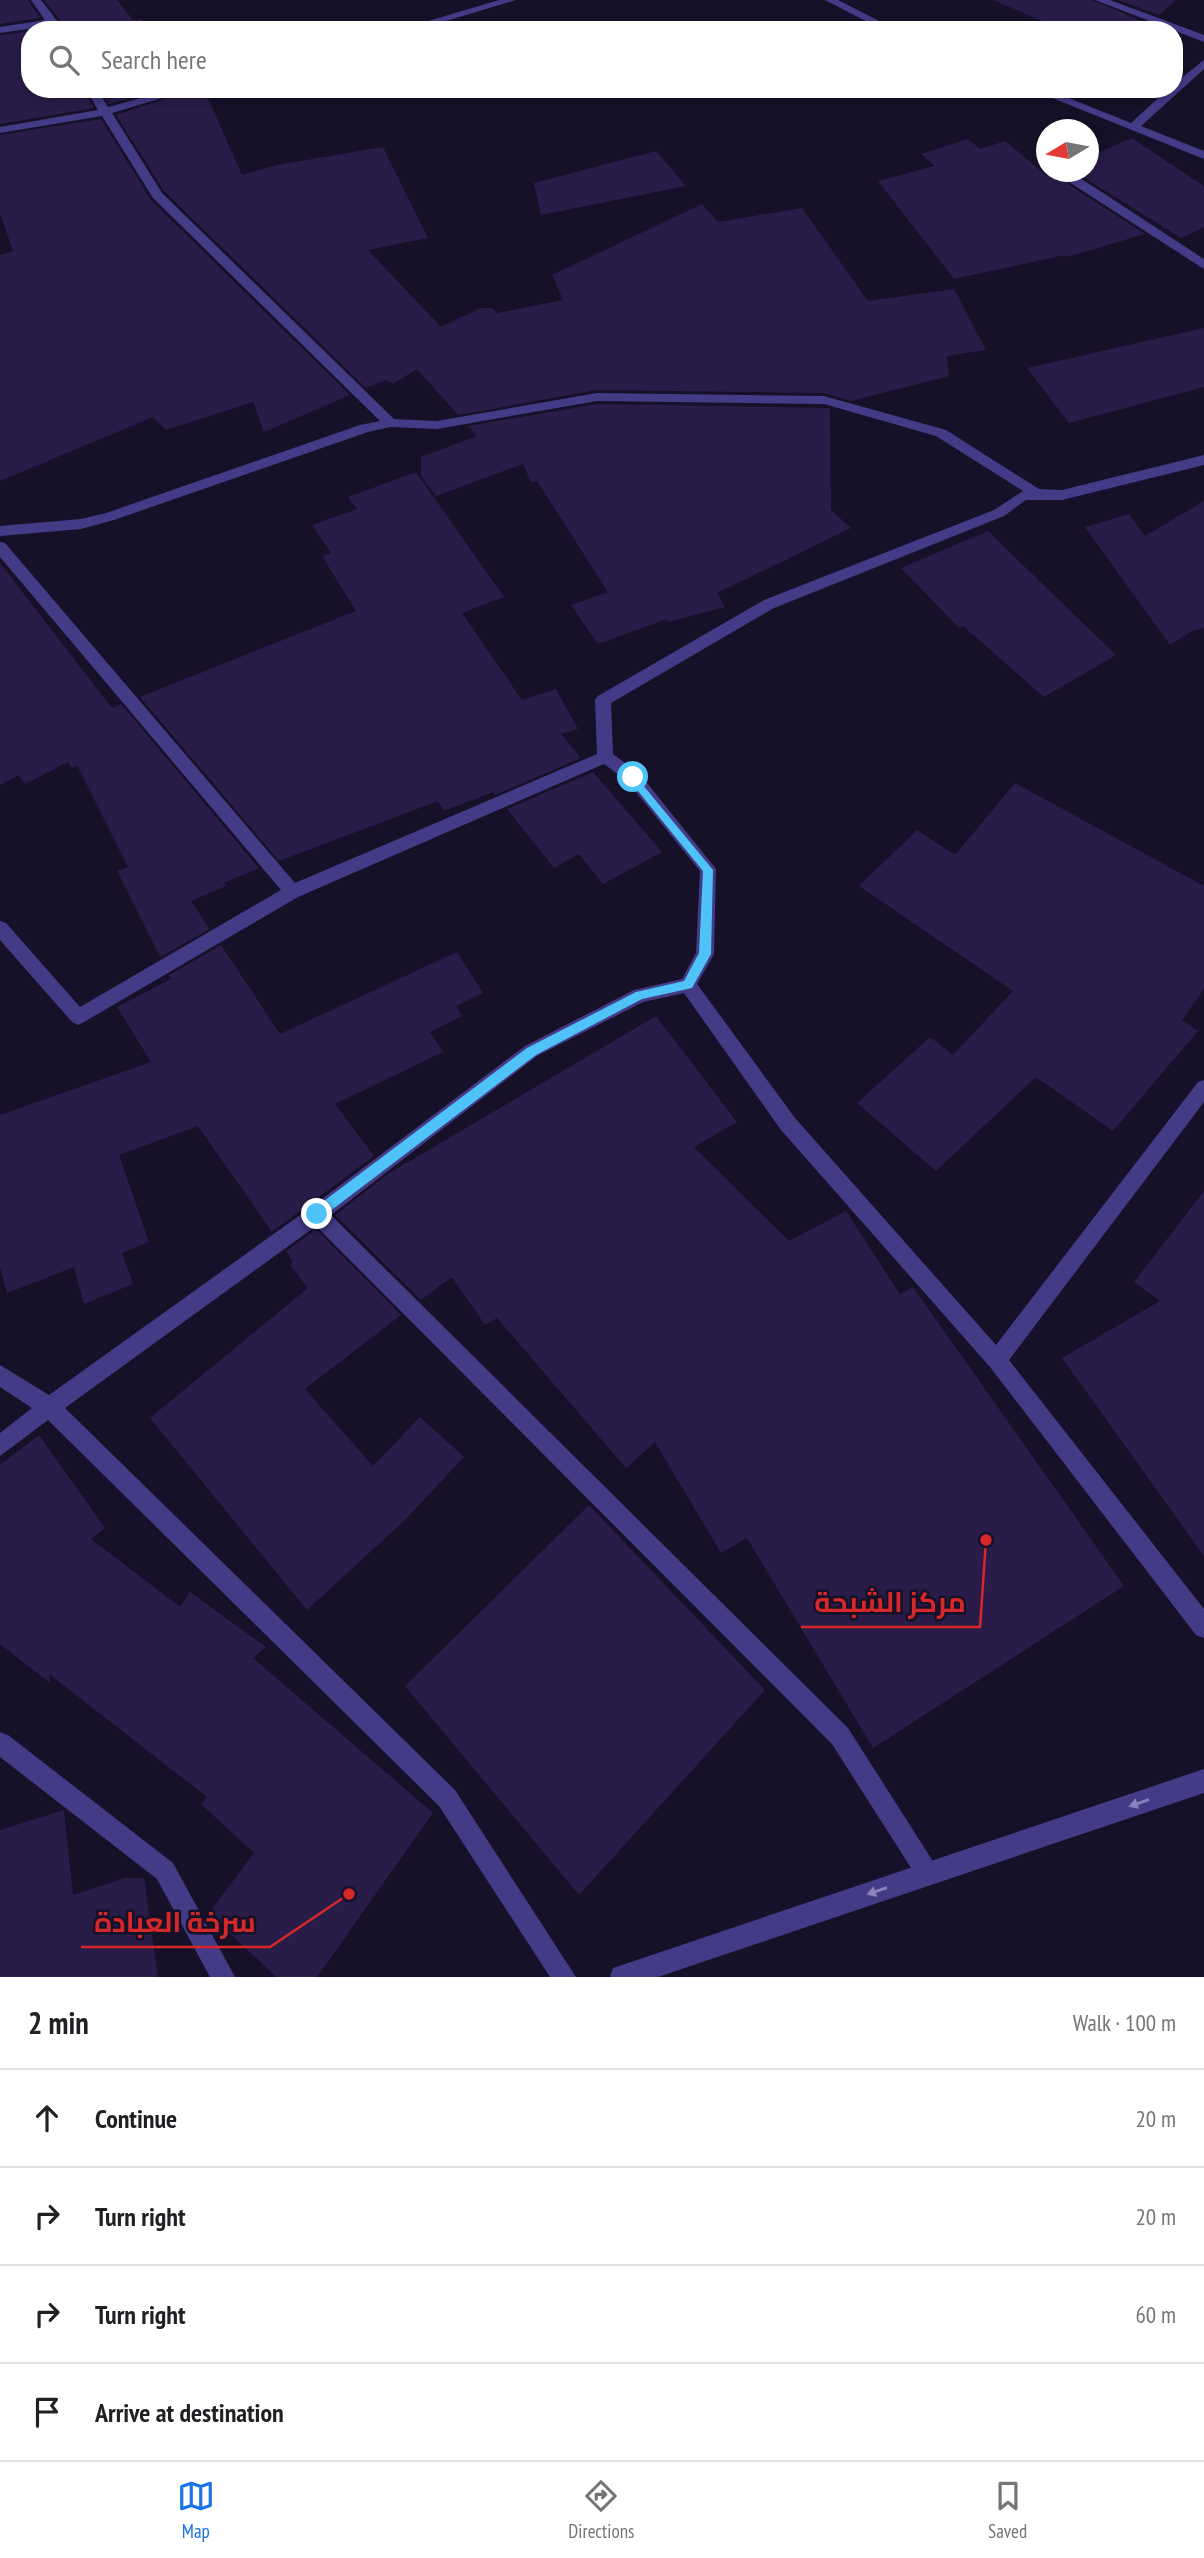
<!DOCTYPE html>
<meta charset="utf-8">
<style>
:root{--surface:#fff;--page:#f6f6f6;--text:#202124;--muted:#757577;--line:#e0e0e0;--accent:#1a73e8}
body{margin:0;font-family:"PT Sans Narrow",Cairo,sans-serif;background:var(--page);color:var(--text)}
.compass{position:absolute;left:1036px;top:119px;width:63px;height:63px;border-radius:50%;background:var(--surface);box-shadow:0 4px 10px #0003;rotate:260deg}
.stop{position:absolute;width:21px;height:21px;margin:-16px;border:5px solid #4fc3f7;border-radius:50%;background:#fff}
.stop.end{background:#4fc3f7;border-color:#fff;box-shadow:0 2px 7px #0008}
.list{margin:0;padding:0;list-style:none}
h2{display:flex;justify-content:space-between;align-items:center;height:91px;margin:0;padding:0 28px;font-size:30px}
h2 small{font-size:23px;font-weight:400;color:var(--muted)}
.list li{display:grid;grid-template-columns:46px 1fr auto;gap:21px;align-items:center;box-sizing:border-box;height:98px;padding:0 28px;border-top:2px solid var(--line)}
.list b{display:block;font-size:26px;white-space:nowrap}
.list em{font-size:23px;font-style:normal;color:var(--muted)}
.icon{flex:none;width:38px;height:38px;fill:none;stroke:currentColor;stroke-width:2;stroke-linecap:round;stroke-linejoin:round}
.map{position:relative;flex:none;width:1204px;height:1977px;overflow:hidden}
.search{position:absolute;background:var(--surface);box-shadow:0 4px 10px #0003;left:21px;right:21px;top:21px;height:77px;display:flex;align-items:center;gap:18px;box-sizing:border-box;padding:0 24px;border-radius:28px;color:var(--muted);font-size:26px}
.sheet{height:483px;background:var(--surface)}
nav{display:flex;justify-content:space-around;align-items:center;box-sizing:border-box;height:98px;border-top:2px solid var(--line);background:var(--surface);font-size:19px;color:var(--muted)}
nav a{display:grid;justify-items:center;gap:4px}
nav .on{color:var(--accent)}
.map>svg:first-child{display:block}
</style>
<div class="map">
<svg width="1204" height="1977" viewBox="0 0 1204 1977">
<rect width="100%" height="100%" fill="#161028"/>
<g fill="#291c49">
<path d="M0 0H28L40 18 0 24Z"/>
<path d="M44 0H117L133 20 142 19 147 30H62L60 20Z"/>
<path d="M993 0H1092L1149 24 1143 30H1063Z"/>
<path d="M1118 0H1176L1159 15Z"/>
<path d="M30 31V89H84L94 108 0 124V35Z"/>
<path d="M100 89H163L109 104Z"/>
<path d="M194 89H204L242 175 277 165 383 147 428 238 368 250 441 327 481 308H492L497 313 563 300 552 275 702 204 718 222 802 208 868 301 954 289 986 350 947 356 949 376 851 401 824 393 597 390 458 415 417 369 393 384 386 380 366 388 164 191 116 115Z"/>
<path d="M101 119 151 200 350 395 264 432 253 402 166 430 153 417 0 481V255L13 251 0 214V135Z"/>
<path d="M1132 138 1204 186V227L1181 238 1078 174 1069 173 1066 176 1068 184 1145 234 1067 257 1065 255 954 279 878 181 935 166 921 154 968 139 980 149 1005 141 1046 175 1055 172H1088V157Z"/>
<path d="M656 151 686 186 541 215 534 183Z"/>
<path d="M1204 328V387L1069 423 1027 368Z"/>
<path d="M597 404 830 408 831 510 851 528 717 593 725 607 668 622 667 619 598 644 571 605 608 592 537 481 531 482 523 464 436 496 421 476V457L477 436 468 426Z"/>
<path d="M416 472 504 597 462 613 522 700 556 689 578 729 561 734 581 758 495 795 493 792 444 811 438 801 279 861 140 697 356 611 322 556 331 553 312 525 357 509 348 497Z"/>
<path d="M1204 501V628L1192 631 1170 645 1085 527 1129 514 1145 536Z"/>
<path d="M988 531 1116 655 1044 697 963 626 959 628 901 568Z"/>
<path d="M0 563 112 708 121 704 259 868 224 883 226 886 191 901 210 929 160 957 117 871 128 867 77 765 71 768 68 762 25 784 19 775 0 785Z"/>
<path d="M593 772 662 852 603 884 579 854 554 868 507 809Z"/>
<path d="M1015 783 1204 886V989L1182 1020 1198 1031 1113 1131 1036 1077 936 1171 857 1103 930 1037 953 1055 1013 991 859 886 917 830 955 855Z"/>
<path d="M221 945 280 1034 457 952 483 993 456 1006 462 1016 430 1032 443 1052 335 1104 374 1156 272 1232 198 1126 119 1155 149 1242 122 1253 133 1284 84 1304 74 1267 7 1293 0 1267V1115L151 1062 117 1007 171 979 169 975Z"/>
<path d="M656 1016 737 1122 694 1147 789 1241 846 1211 900 1294 913 1287 1124 1586 873 1748 747 1538 721 1553 655 1442 626 1468 497 1318 485 1325 452 1277 421 1300 335 1215 388 1174Z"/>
<path d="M1204 1191V1556L1062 1358 1160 1301 1134 1282Z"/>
<path d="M316 1229 401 1315 305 1389 373 1466 420 1417 464 1457 404 1521 307 1610 150 1418 308 1288 290 1265 293 1262 286 1251Z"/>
<path d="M39 1435 105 1528 91 1539 180 1607 190 1592 266 1647 253 1658 433 1813 317 1977H276L209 1913 254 1853 201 1804 207 1797 49 1674 50 1683 0 1644V1465Z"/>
<path d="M589 1505 765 1690 579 1895 405 1686Z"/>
<path d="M64 1810 73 1895 125 1878H144L158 1977H0V1830Z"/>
</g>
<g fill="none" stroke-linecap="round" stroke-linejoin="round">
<g fill="#443b87" fill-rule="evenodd">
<path d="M31 0H41L58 22 60 30H52L49 26 0 33V27L45 20Z"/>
<path d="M499 0H516L416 30H398Z"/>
<path d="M825 0H838L897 30H883Z"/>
<path d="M1095 0H1110L1204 35V42Z"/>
<path d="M1204 60V69L1141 126 1204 151V159L1030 89H1046L1131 123 1168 89H1174V84Z"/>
<path d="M86 89H97L108 107 174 89H192L112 113 162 193 394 419 437 421 597 393 824 396 946 430 1039 489 1062 490 1204 455V465L1062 500H1026L1004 516 774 608 611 703 613 754 639 773 716 869 714 954 697 984 795 1118 996 1345 1198 1082 1204 1080V1102L1009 1360 1204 1609V1638L1196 1635 990 1367 781 1130 684 993 643 1002 537 1056 331 1215 848 1728 936 1866 940 1874 936 1882 928 1886 920 1882 832 1744 316 1226 65 1408 455 1790 576 1977H550L439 1806 48 1420 0 1456V1433L32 1408 0 1387V1365L49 1395 310 1208 525 1046 634 990 682 979 696 953 700 871 627 781 604 764 298 897 84 1022 78 1025 72 1022 0 940V921L6 923 80 1007 281 890 0 557V542L5 543 295 883 597 754 595 700 598 696 764 600 994 510 1023 491 936 436 824 404 597 401 437 429 390 427 368 432 114 520 81 529 0 536V526L81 519 106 513 360 425 380 421 153 198 102 116 0 133V127L98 110Z"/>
<path d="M1069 176H1077L1204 259V269L1069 182Z"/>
<path d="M0 1732 8 1735 173 1863 235 1977H210L157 1879 0 1757Z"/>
</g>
<path fill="#443b87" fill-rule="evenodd" d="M1204 1769V1793L658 1977H610L613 1968 622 1965Z"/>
</g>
<defs><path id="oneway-solid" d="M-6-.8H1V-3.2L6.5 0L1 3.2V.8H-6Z" transform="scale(1.75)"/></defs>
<g fill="#8a81bd">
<use href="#oneway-solid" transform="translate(1139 1803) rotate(161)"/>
<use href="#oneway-solid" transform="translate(877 1891) rotate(161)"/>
</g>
<path fill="#4fc3f7" d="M633 773 713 870 711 954 692 988 642 999 536 1055 321 1218H312V1210L527 1048 636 992 684 981 699 953 703 871 629 780V774Z"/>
<path fill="none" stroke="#d62828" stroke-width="2.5" d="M986 1540L980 1627H801M349 1894L270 1947H81"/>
<g fill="#d62828" stroke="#161028" stroke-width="2.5">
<circle cx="986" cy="1540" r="7"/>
<circle cx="349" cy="1894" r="7"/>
</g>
<g font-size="28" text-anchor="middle" font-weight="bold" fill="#d62828" stroke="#161028" stroke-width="5" stroke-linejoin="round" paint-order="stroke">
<text x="890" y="1612">مركز الشبحة</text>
<text x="175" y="1932">سرخة العبادة</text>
</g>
</svg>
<svg class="compass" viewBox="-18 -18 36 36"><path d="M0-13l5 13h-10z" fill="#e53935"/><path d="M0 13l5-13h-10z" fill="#757577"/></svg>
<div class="stop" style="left:633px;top:777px"></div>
<div class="stop end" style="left:317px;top:1214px"></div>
<div class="search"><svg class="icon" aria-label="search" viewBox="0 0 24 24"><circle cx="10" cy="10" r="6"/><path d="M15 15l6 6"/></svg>Search here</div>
</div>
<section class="sheet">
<h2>2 min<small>Walk · 100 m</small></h2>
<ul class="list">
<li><svg class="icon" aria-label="ahead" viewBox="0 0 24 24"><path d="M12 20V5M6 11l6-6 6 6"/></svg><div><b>Continue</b></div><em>20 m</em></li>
<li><svg class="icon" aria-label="right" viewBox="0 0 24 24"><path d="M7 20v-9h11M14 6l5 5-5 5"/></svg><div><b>Turn right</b></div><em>20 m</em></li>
<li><svg class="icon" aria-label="right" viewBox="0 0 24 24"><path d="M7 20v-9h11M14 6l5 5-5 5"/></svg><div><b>Turn right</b></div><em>60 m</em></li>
<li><svg class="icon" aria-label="arrive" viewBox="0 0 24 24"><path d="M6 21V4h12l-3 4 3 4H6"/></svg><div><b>Arrive at destination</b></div></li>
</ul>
</section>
<nav>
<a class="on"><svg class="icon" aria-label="map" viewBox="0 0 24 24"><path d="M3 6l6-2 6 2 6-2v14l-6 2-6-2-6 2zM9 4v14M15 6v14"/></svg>Map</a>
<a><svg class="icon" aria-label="directions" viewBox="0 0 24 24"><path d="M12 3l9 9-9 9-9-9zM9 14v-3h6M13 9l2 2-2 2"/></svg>Directions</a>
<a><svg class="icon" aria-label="saved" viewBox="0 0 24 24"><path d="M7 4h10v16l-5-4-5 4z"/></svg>Saved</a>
</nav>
